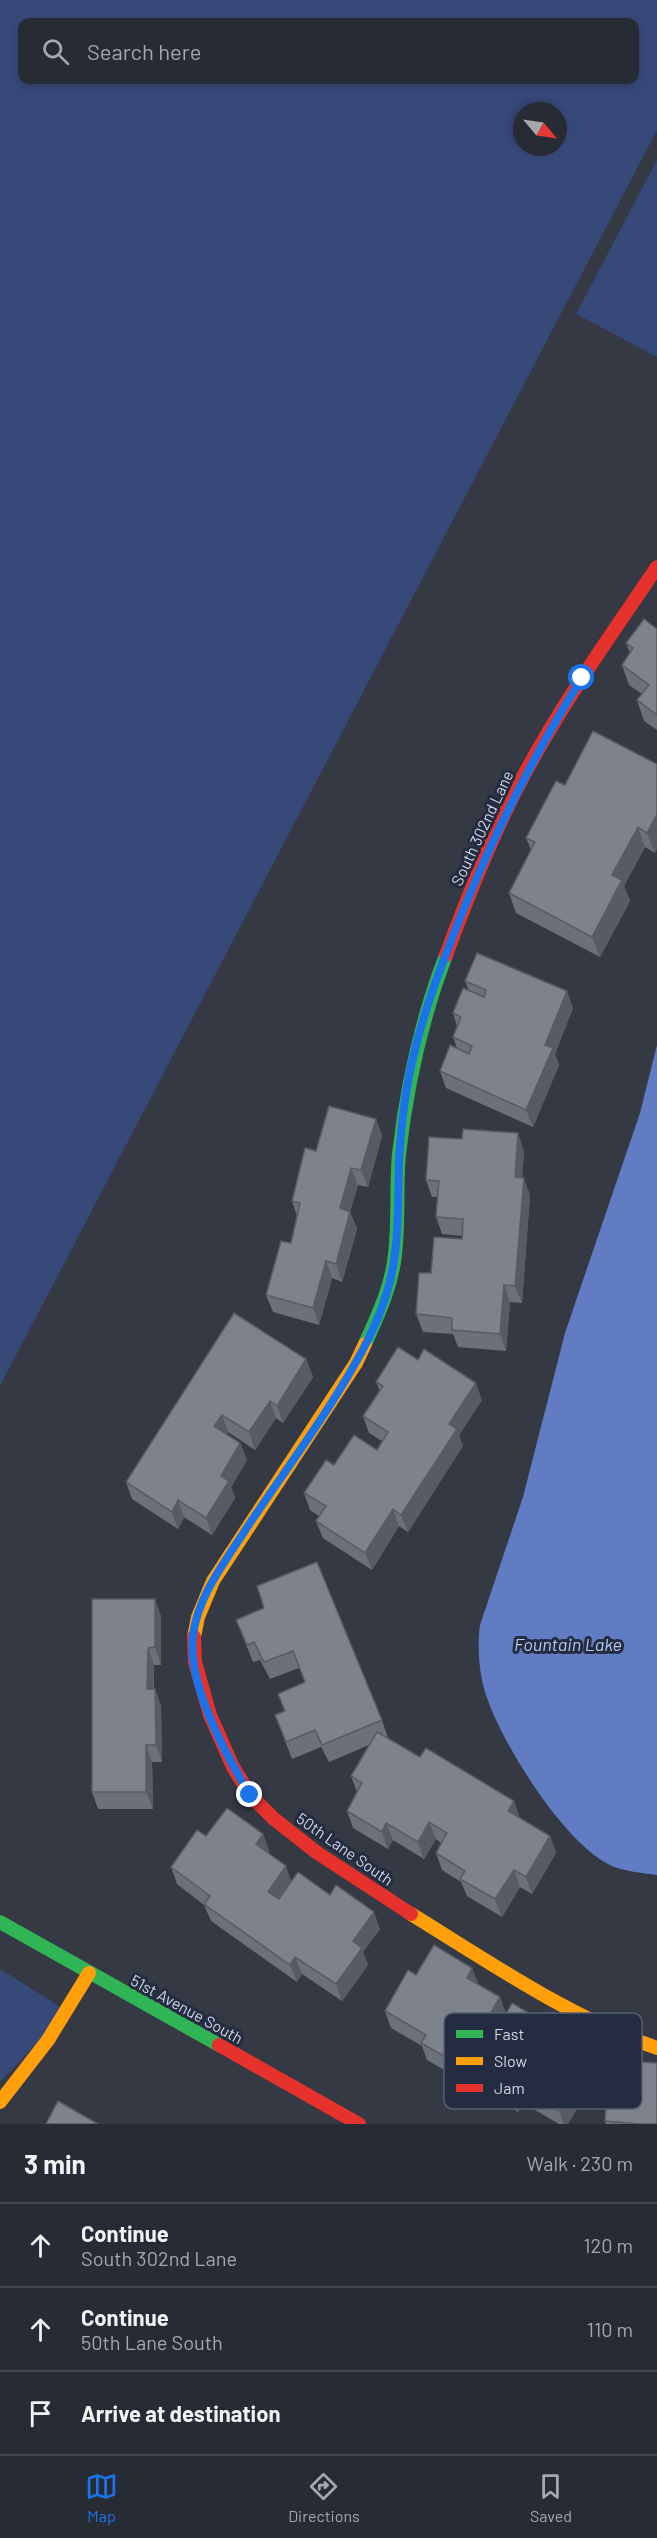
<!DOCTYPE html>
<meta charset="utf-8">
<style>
:root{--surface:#272b33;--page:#2f333b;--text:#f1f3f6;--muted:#a4a7ac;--line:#43474e;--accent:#1a73e8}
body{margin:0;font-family:Barlow,sans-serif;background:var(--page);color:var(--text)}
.compass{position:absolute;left:513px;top:102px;width:54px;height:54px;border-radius:50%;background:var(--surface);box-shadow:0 3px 9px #0003;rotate:119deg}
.stop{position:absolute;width:18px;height:18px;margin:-14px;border:4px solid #1a73e8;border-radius:50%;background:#fff}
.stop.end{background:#1a73e8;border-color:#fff;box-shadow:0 2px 6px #0008}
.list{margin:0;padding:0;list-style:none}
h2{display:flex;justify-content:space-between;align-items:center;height:78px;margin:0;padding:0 24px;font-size:26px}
h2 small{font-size:20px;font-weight:400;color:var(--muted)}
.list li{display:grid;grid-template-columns:39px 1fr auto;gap:18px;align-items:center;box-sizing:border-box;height:84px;padding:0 24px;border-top:2px solid var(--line)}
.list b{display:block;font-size:22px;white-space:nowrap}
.list p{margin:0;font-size:20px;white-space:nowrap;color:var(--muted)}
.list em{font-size:20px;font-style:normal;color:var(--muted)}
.icon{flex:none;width:33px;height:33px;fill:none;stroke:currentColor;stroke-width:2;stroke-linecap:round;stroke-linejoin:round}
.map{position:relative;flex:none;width:657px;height:2124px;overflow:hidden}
.search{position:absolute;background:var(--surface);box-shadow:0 3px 9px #0003;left:18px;right:18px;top:18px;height:66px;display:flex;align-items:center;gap:15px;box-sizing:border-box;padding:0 21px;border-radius:12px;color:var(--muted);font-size:22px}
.sheet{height:330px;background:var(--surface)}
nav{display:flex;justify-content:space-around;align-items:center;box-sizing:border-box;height:84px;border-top:2px solid var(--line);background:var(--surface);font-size:16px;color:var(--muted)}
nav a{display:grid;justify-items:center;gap:3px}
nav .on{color:var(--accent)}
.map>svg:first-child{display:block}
</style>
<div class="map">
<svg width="657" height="2124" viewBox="0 0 657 2124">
<rect width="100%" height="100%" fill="#343944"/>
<g fill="#374979" fill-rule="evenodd">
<path d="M0 0H657V130L0 1386ZM22 22H634V80H22ZM522 111H558V147H522Z"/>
<path d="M657 160V357L576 314Z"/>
<path d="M0 1969 67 2011 0 2082Z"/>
</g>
<path fill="#617cc3" d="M657 1045V1875C643 1873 620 1871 608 1864 562 1840 500 1741 485 1692 479 1671 477 1646 480 1625L523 1497 565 1333 640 1113Z"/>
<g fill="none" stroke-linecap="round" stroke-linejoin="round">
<g stroke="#30b455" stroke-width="14">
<path d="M365 1344C378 1315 392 1286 395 1254 399 1221 396 1187 399 1154 407 1084 421 1020 446 955"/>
<path d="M0 1922 219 2045"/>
</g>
<g stroke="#ff9f0a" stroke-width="14">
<path d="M194 1637 198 1617 213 1581 356 1363 365 1344"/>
<path d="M411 1914C491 1963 568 2017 657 2048"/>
<path d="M0 2102 48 2040 89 1973"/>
</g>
<g stroke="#e5322d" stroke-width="14">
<path d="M446 955C468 896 494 830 524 775 563 702 611 635 657 567"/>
<path d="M194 1637 195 1662 210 1715 233 1767 251 1796 273 1818 316 1852 411 1914"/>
<path d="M219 2045 359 2124"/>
</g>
</g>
<g fill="#6c7078">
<path d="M657 629V730L644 721 637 700 642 694 629 685 622 665 630 653 626 643Z"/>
<path d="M657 764 655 853 645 847 624 886 630 901 600 957 516 913 509 893 531 850 526 838 565 785Z"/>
<path d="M465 981 573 1008 555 1054 559 1065 533 1127 446 1088 440 1071 457 1048 453 1037 457 1026 453 1013 469 991Z"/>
<path d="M376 1119 382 1136 368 1187 358 1185 350 1212 357 1229 342 1282 332 1278 319 1325 273 1312 266 1295 291 1243 297 1216 292 1201Z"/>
<path d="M524 1151 522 1178 530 1195 522 1303 510 1302 506 1351 458 1347 453 1334 423 1332 416 1314 431 1273 462 1239V1236L442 1234 436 1217 437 1197H432L426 1180Z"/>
<path d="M234 1313 306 1359 313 1377 283 1423 276 1418 255 1450 228 1432 227 1434 240 1443 247 1460 231 1487 235 1498 212 1535 184 1517 178 1529 132 1499 126 1482Z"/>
<path d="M376 1382 482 1400 459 1435 463 1446 408 1532 399 1526 372 1570 323 1538 316 1521 319 1516 310 1510 304 1493 334 1465 377 1450 382 1441 369 1433 363 1416 380 1391Z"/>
<path d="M92 1599 161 1616V1665H154V1689H155L161 1706 162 1762H152L153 1809H98L92 1792Z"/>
<path d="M264 1608 382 1720 388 1738H387L550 1836 556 1853 532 1894 520 1887 502 1917 467 1896 461 1882 442 1870 436 1853 441 1843 436 1839 424 1859 393 1840 388 1849 353 1828 347 1811 357 1792 351 1776 369 1745 329 1762 321 1747 292 1759 275 1715 285 1711 278 1694 305 1682 299 1668 270 1679 260 1660 253 1662 236 1620Z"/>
<path d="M263 1834 269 1851 268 1853 292 1882 330 1895 380 1929 363 1952 368 1965 342 2001 302 1974 297 1982 211 1921 204 1905 177 1884 171 1867 206 1836Z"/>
<path d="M416 1975 479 1985 500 1997 506 2014 495 2033 545 2023 590 2034 596 2051 578 2084 583 2098 568 2124H559L523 2103 518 2112 427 2060 422 2046 391 2028 385 2011Z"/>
<path d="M605 2121 657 2124H606Z"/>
</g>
<g fill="#585b62">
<path d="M657 814V849L655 853 647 833Z"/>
<path d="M638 827 645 847 624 886 630 901 600 957 592 937 612 875Z"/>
<path d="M567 991 573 1008 555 1054 559 1065 533 1127 526 1110 545 1045Z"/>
<path d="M376 1119 382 1136 368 1187 361 1170Z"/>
<path d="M518 1133 524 1151 521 1194 515 1177Z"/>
<path d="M351 1168 358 1185 346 1226 340 1208Z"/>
<path d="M524 1178 530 1195 522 1303 515 1286Z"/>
<path d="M350 1212 357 1229 342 1282 336 1264Z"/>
<path d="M326 1261 332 1278 319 1325 313 1308Z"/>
<path d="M504 1285 510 1302 506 1351 500 1334Z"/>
<path d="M306 1359 313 1377 283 1423 277 1406Z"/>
<path d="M476 1383 482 1400 459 1435 463 1446 408 1532 401 1515 449 1424Z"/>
<path d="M270 1401 276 1418 255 1450 249 1432Z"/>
<path d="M222 1415 228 1432 220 1443 214 1426Z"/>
<path d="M240 1443 247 1460 231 1487 235 1498 212 1535 206 1518 221 1476Z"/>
<path d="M178 1500 184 1517 178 1529 172 1512Z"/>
<path d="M393 1509 399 1526 372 1570 365 1553Z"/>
<path d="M155 1599 161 1616V1665L155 1647Z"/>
<path d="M148 1648 154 1665 153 1706 147 1689Z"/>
<path d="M155 1689 161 1706 162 1762 156 1745Z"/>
<path d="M146 1745 152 1762 153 1809 146 1792Z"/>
<path d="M514 1801 520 1818 508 1811Z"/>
<path d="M429 1822 436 1839 424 1859 418 1842Z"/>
<path d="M386 1823 393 1840 388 1849 382 1832Z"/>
<path d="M263 1834 269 1851 262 1861 256 1844Z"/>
<path d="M550 1836 556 1853 532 1894 526 1877Z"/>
<path d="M286 1866 292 1883 274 1909 268 1892Z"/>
<path d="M514 1870 520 1887 502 1917 495 1899Z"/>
<path d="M374 1912 380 1929 363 1952 368 1965 342 2001 336 1984 353 1941Z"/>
<path d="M295 1957 302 1974 297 1982 290 1965Z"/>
<path d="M472 1968 479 1985 467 1978Z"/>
<path d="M500 1997 506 2014 490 2043 483 2026Z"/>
<path d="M590 2034 596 2051 578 2084 583 2098 568 2124H564L559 2111 567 2075Z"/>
<path d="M517 2086 523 2103 518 2112 512 2095Z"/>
</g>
<g fill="#7d828c" stroke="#585b62" stroke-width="1.5">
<path d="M644 619 657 629V715L637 700 649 685 622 665 633 648 626 643Z"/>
<path d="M593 731 657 764V814L647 833 638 827 612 875 622 880 592 937 509 893 535 842 526 838 556 781 565 785Z"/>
<path d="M477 953 567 991 545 1045 553 1048 526 1110 440 1071 450 1045 469 1054 472 1046 453 1037 461 1017 453 1013 463 988 484 997 486 990 465 981Z"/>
<path d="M329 1106 376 1119 361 1170 351 1168 340 1208 350 1212 336 1264 326 1261 313 1308 266 1295 281 1241 291 1243 300 1203 292 1201 305 1148 316 1151Z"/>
<path d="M463 1129 518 1133 515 1177 524 1178 515 1286 504 1285 500 1334 452 1330V1318L416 1314 419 1273H431L434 1237 462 1239 463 1219 436 1217 439 1181 426 1180 429 1137 462 1139Z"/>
<path d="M234 1313 306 1359 277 1406 270 1401 249 1432 222 1415 214 1426 240 1443 221 1476 229 1481 206 1518 178 1500 172 1512 126 1482Z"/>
<path d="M398 1347 418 1360 424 1349 476 1383 449 1424 457 1429 401 1515 393 1509 365 1553 316 1521 326 1506 304 1493 326 1460 334 1465 354 1435 377 1450 388 1432 363 1416 383 1386 376 1382Z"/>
<path d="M317 1562 382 1720 322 1745 315 1730 286 1742 275 1715 285 1711 278 1694 305 1682 293 1651 264 1662 254 1642 247 1645 236 1620 264 1608 257 1586Z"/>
<path d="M92 1599H155V1647L148 1648 147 1689H155L156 1745H146V1792H92Z"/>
<path d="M377 1732 420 1757 426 1748 514 1801 508 1811 550 1836 526 1877 514 1870 495 1899 460 1879 465 1871 436 1853 447 1833 429 1822 418 1842 386 1823 382 1832 347 1811 362 1783 351 1776Z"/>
<path d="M227 1808 263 1834 256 1844 286 1866 268 1892 279 1899 298 1872 330 1895 336 1885 374 1912 353 1941 362 1948 336 1984 295 1957 290 1965 204 1904 210 1896 171 1867 197 1830 206 1836Z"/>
<path d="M434 1945 472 1968 467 1978 500 1997 483 2026 496 2033 512 2003 545 2023 552 2012 590 2034 567 2075 577 2080 559 2111 517 2086 512 2095 421 2043 426 2035 385 2011 408 1970 416 1975Z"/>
<path d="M609 2060 657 2063V2124H639L605 2121Z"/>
<path d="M58 2101 98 2124H46Z"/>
</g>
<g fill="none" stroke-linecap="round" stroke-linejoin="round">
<path stroke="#1a73e8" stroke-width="8" d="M250 1795C226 1755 187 1683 193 1635 198 1595 227 1559 248 1526 284 1472 324 1419 356 1362 375 1329 391 1291 395 1253 399 1223 398 1192 399 1161 401 1127 405 1091 413 1058 424 1009 442 964 460 918 494 834 534 754 582 678"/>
</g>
<g text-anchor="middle" stroke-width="6" stroke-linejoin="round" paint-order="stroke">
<g font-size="16" fill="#d0d6e4" stroke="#232c40">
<text transform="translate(482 828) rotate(-65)" y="6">South 302nd Lane</text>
<text transform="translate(345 1849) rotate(35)" y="6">50th Lane South</text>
<text transform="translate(187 2009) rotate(29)" y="6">51st Avenue South</text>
</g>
<g font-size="18" font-style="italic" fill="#b8c9f2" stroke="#232c40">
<text x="568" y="1651">Fountain Lake</text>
</g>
</g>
<rect x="444" y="2013" width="198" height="96" rx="9" fill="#232c40" stroke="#575f71" stroke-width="1.5"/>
<rect x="456" y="2030" width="27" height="8" fill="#30b455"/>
<rect x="456" y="2057" width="27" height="8" fill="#ff9f0a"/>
<rect x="456" y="2084" width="27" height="8" fill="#e5322d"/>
<g font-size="16" fill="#d0d6e4">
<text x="494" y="2040">Fast</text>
<text x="494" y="2067">Slow</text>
<text x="494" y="2094">Jam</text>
</g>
</svg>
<svg class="compass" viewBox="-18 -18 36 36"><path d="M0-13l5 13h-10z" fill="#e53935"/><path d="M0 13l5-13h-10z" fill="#a4a7ac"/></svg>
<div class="stop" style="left:582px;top:678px"></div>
<div class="stop end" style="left:250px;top:1795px"></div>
<div class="search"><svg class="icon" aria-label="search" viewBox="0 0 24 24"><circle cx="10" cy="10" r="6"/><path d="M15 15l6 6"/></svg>Search here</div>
</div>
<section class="sheet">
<h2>3 min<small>Walk · 230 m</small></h2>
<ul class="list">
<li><svg class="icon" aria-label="ahead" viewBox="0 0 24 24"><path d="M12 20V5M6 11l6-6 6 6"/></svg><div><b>Continue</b><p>South 302nd Lane</p></div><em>120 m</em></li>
<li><svg class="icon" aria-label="ahead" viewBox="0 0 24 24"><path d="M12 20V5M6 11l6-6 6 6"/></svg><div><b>Continue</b><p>50th Lane South</p></div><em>110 m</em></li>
<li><svg class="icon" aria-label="arrive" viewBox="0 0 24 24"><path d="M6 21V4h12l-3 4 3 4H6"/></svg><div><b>Arrive at destination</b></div></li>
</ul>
</section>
<nav>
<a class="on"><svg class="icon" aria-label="map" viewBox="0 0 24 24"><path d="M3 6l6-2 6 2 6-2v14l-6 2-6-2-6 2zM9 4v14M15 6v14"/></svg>Map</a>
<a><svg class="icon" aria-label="directions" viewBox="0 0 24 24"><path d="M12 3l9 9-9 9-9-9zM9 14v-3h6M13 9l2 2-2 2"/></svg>Directions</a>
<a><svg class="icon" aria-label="saved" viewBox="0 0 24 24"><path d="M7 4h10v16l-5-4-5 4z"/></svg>Saved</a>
</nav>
